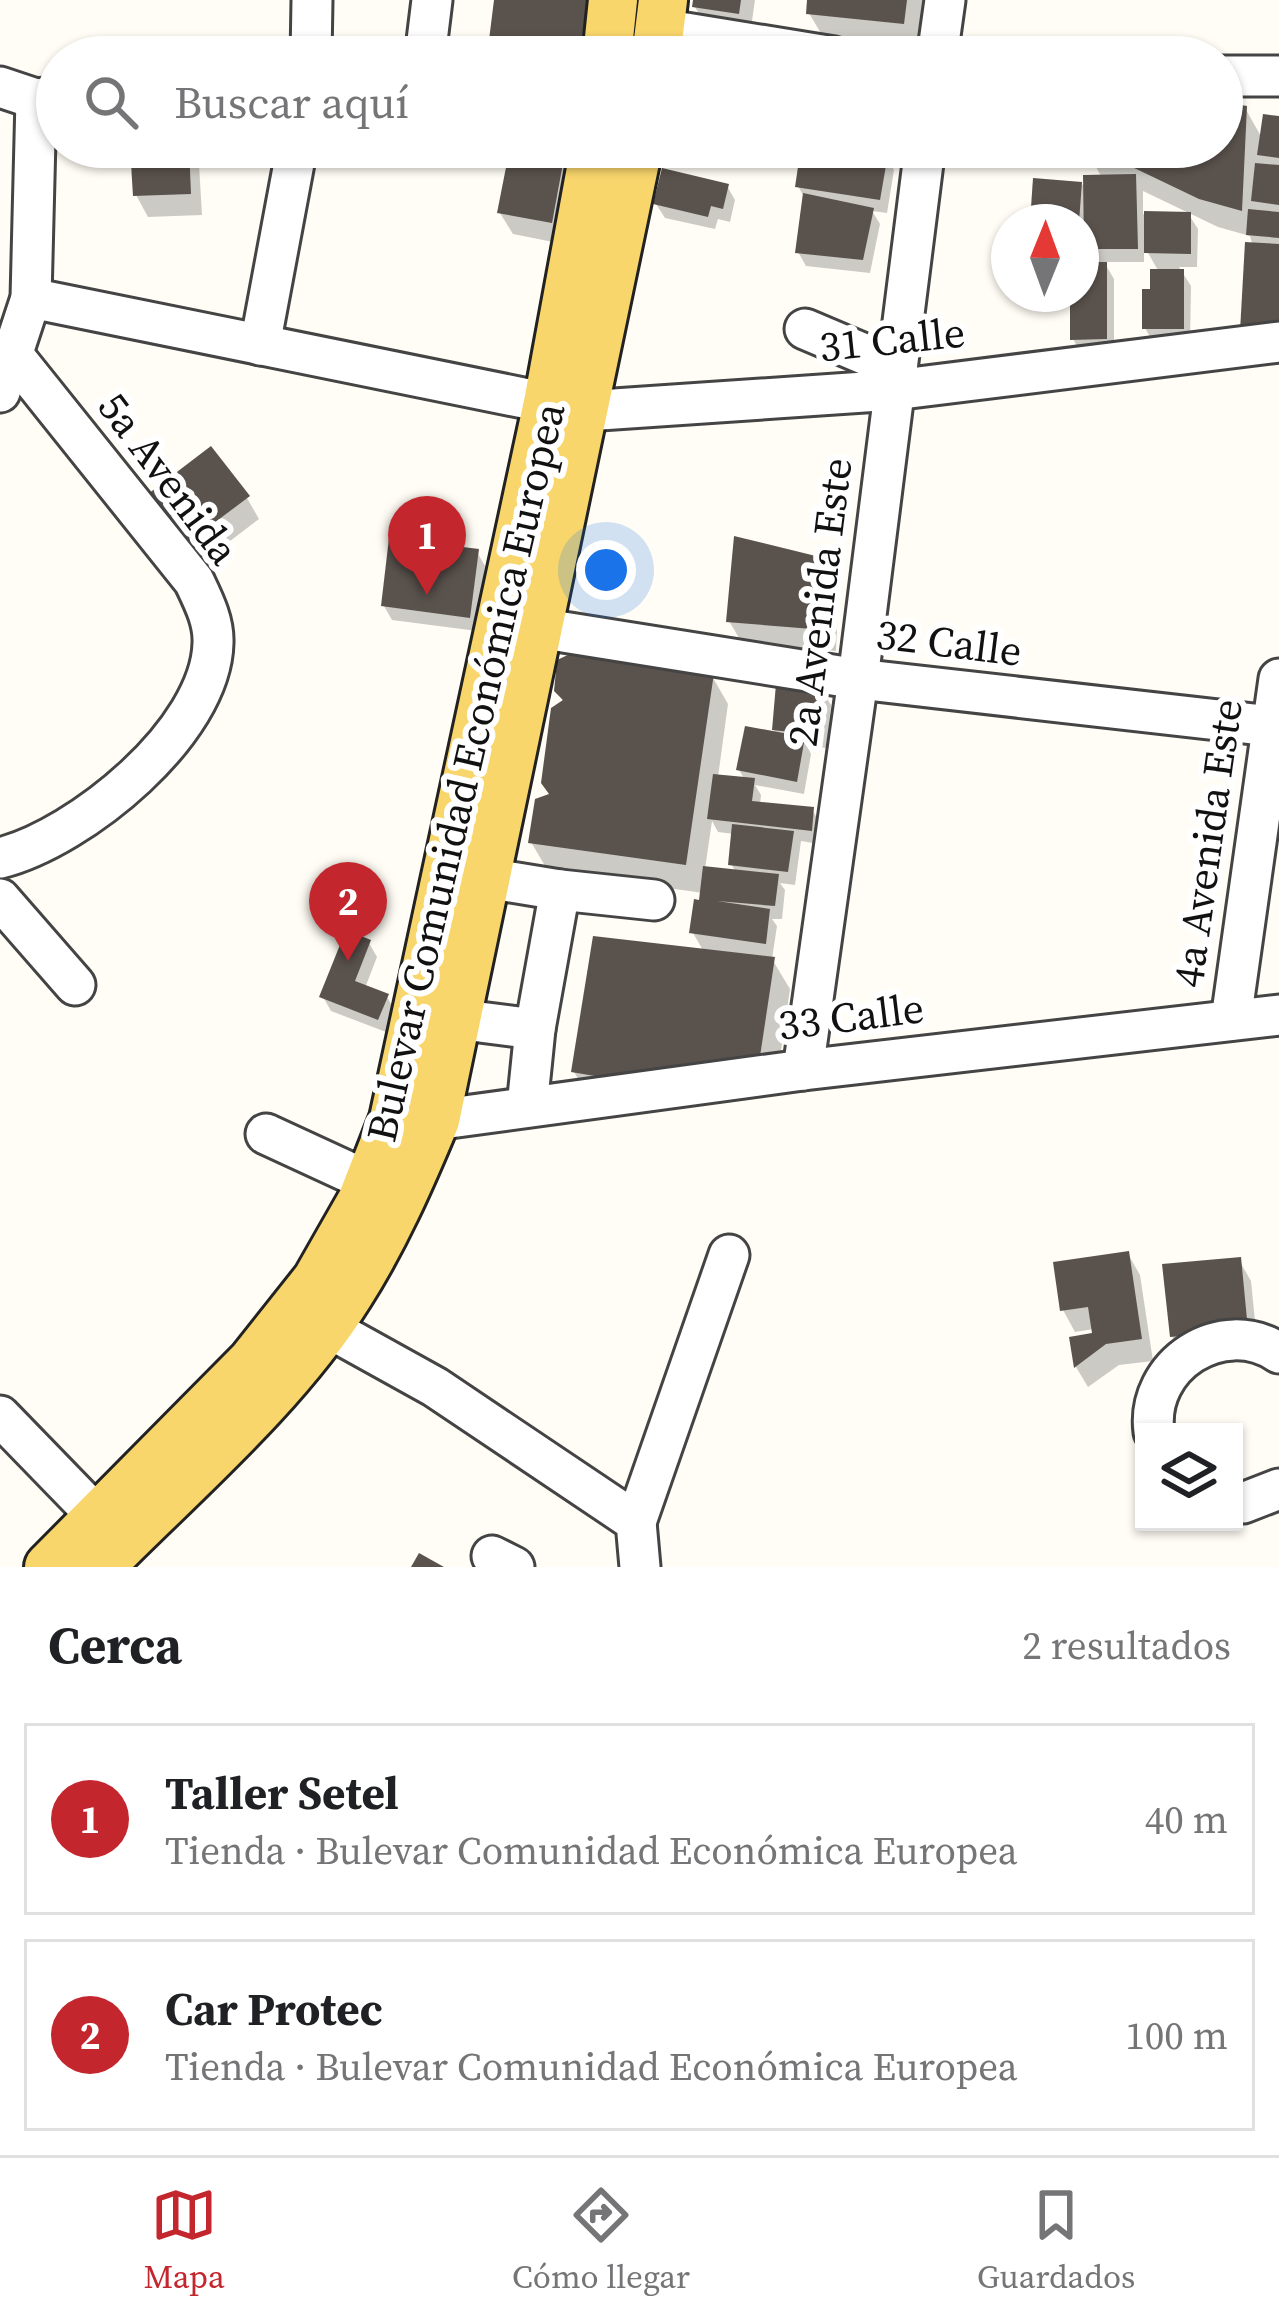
<!DOCTYPE html>
<html lang="es">
<meta charset="utf-8">
<style>
:root{--surface:#fff;--page:#f6f6f6;--text:#202124;--muted:#757577;--line:#e0e0e0;--accent:#c4262e}
body{margin:0;font-family:"Source Serif 4",serif;background:var(--page);color:var(--text)}
.controls{position:absolute;right:36px;bottom:36px;display:grid;overflow:hidden;border-radius:0px;box-shadow:0 3px 9px #0004}
.controls button{width:108px;height:108px;display:grid;place-items:center;padding:0;border:0;border-bottom:3px solid var(--line);background:var(--surface);color:var(--text);font:60px sans-serif}
.compass{position:absolute;left:991px;top:204px;width:108px;height:108px;border-radius:50%;background:var(--surface);box-shadow:0 3px 9px #0004;rotate:1deg}
.you{position:absolute;left:606px;top:570px;width:42px;height:42px;margin:-30px;border:9px solid #fff;border-radius:50%;background:#1a73e8;box-shadow:0 0 0 18px #1a73e833}
.badge{display:grid;place-items:center;width:78px;height:78px;border-radius:50%;background:var(--accent);color:#fff;font-size:39px;font-weight:700}
.pin{position:absolute;translate:-50% -99px;filter:drop-shadow(0 3px 6px #0008)}
.pin::after{content:'';position:absolute;top:63px;width:42px;height:36px;background:inherit;clip-path:polygon(0 0,100% 0,50% 100%)}
.list{margin:0;padding:0;list-style:none}
h2{display:flex;justify-content:space-between;align-items:center;height:156px;margin:0;padding:0 48px;font-size:51px}
h2 small{font-size:39px;font-weight:400;color:var(--muted)}
.list li{display:grid;grid-template-columns:78px 1fr auto;gap:36px;align-items:center;box-sizing:border-box;height:192px;margin:0 24px 24px;padding:0 24px;border:3px solid var(--line);border-radius:0px}
.list b{display:block;font-size:45px;white-space:nowrap}
.list p{margin:0;font-size:39px;white-space:nowrap;color:var(--muted)}
.list em{font-size:39px;font-style:normal;color:var(--muted)}
.icon{flex:none;width:66px;height:66px;fill:none;stroke:currentColor;stroke-width:2;stroke-linecap:round;stroke-linejoin:round}
.map{position:relative;flex:none;width:1279px;height:1567px;overflow:hidden}
.search{position:absolute;background:var(--surface);box-shadow:0 3px 9px #0004;left:36px;right:36px;top:36px;height:132px;display:flex;align-items:center;gap:30px;box-sizing:border-box;padding:0 42px;border-radius:66px;color:var(--muted);font-size:45px}
.sheet{height:588px;background:var(--surface)}
nav{display:flex;justify-content:space-around;align-items:center;box-sizing:border-box;height:168px;border-top:3px solid var(--line);background:var(--surface);font-size:33px;color:var(--muted)}
nav a{display:grid;justify-items:center;gap:6px}
nav .on{color:var(--accent)}
.map>svg:first-child{display:block}
</style>
<div class="map">
<svg width="1279" height="1567" viewBox="0 0 1279 1567">
<rect width="100%" height="100%" fill="#fffdf5"/>
<g fill="#0003" fill-rule="evenodd">
<path d="M497 0H592L594 57H502L492 39Z"/>
<path d="M696 0H755L750 35 707 28 695 7Z"/>
<path d="M810 0H925L919 52 826 42 809 13Z"/>
<path d="M1222 105 1245 108 1262 138 1279 119V339L1250 236 1218 227 1143 191V214L1189 215 1198 229 1197 267H1179L1191 286 1190 343 1153 342 1145 328 1159 272 1144 246V262H1104L1114 279V353H1081L1073 339V294H1081V265H1097L1085 245 1081 257V222H1033L1036 181 1086 185 1102 178 1090 156V147H1222Z"/>
<path d="M133 147H198L202 215 148 217 136 195Z"/>
<path d="M513 147H566L577 166 563 244 513 234 500 213Z"/>
<path d="M725 147H788L786 163 730 155Z"/>
<path d="M804 147 886 156 894 170 887 213 872 211 880 224 870 273 806 266 798 252 805 199 798 186Z"/>
<path d="M727 186 735 200 730 222 718 219 715 229 665 218 656 204Z"/>
<path d="M152 495 247 498 259 519 200 564Z"/>
<path d="M477 552 485 566 477 631 392 620 384 606Z"/>
<path d="M826 562 839 584 836 651 742 643 729 621Z"/>
<path d="M712 676 728 704 718 777 745 780 739 770 774 734 779 687 822 691 831 705 827 748 807 746 811 754 804 794 755 785 761 795 760 805 812 810 821 824 819 844 801 841 795 885 780 883 785 890 782 919H772L777 926 772 959 790 989 775 1091 591 1100 574 1072 704 952 693 933 703 893 548 871 531 842 552 796 564 703 557 691ZM712 821 718 832 734 834 731 864 736 872 705 869Z"/>
<path d="M369 943 377 957 365 988 387 997 395 1011 386 1032 331 1011 323 997Z"/>
<path d="M1128 1254 1140 1275 1153 1361 1119 1365 1088 1387 1076 1367 1073 1339 1095 1335 1094 1329 1075 1332 1063 1310Z"/>
<path d="M1239 1260 1251 1281 1258 1351 1185 1358 1172 1336Z"/>
</g>
<g fill="#5a524d">
<path d="M494 0H588L581 57H517L519 43 489 40Z"/>
<path d="M693 0H741L739 14 692 7Z"/>
<path d="M807 0H907L904 24 806 14Z"/>
<path d="M1222 102 1247 106 1242 211 1199 199 1105 154 1087 157V147H1222Z"/>
<path d="M1263 114 1279 116V158L1257 155Z"/>
<path d="M130 147H189L191 194 133 196Z"/>
<path d="M510 147H566L552 223 497 213Z"/>
<path d="M801 147H845L888 154 880 200 795 187Z"/>
<path d="M1255 163 1279 165V205L1251 201Z"/>
<path d="M662 168 729 184 723 209 711 206 708 217 653 204Z"/>
<path d="M1136 174 1138 249H1084L1083 175Z"/>
<path d="M1033 178 1082 182 1079 222H1030Z"/>
<path d="M803 193 874 208 863 260 795 253Z"/>
<path d="M1248 209 1279 212V238L1246 235Z"/>
<path d="M1144 211 1191 212V254L1144 253Z"/>
<path d="M1245 242 1279 244V324L1240 331Z"/>
<path d="M1081 262H1107V339L1070 340V294H1081Z"/>
<path d="M1150 269H1184V329H1142V289H1150Z"/>
<path d="M211 446 250 496 186 544 148 494Z"/>
<path d="M734 536 828 559 825 630 726 622Z"/>
<path d="M389 538 479 549 470 618 381 606Z"/>
<path d="M572 653 714 673 686 865 528 843 535 799 549 794 541 783 551 708 563 700 554 691 557 660Z"/>
<path d="M776 684 824 688 820 735 772 730Z"/>
<path d="M745 726 805 737 797 782 736 770Z"/>
<path d="M713 774 755 778 752 801 814 807 812 831 707 819Z"/>
<path d="M732 824 794 831 788 872 728 865Z"/>
<path d="M703 866 779 874 775 906 717 901 770 909 766 944 689 933 694 899 699 900Z"/>
<path d="M346 930 371 940 355 981 389 994 378 1020 319 997Z"/>
<path d="M593 936 775 957 759 1063 601 1077 571 1072Z"/>
<path d="M1129 1251 1142 1339 1106 1344 1074 1368 1069 1337 1092 1333 1088 1307 1060 1311 1053 1262Z"/>
<path d="M1241 1257 1248 1330 1170 1337 1162 1264Z"/>
<path d="M419 1553 444 1567H411Z"/>
</g>
<g fill="none" stroke-linecap="round" stroke-linejoin="round">
<defs>
<g id="minor">
<path d="M661 29 834 57"/>
<path d="M311 57 312 0"/>
<path d="M425 57 432 0"/>
<path d="M937 57 945 0"/>
<path d="M1222 76H1279"/>
<path d="M0 87 36 99 57 97"/>
<path d="M31 298 548 403"/>
<path d="M805 329 897 368"/>
<path d="M260 345 297 147"/>
<path d="M0 392 31 298 36 99"/>
<path d="M585 411 894 390 1279 342"/>
<path d="M538 628 858 679 1279 727"/>
<path d="M0 858C80 838 211 732 213 643 214 621 203 600 194 581L13 355"/>
<path d="M486 878 560 890"/>
<path d="M0 899 75 985"/>
<path d="M456 1019 535 1029"/>
<path d="M1231 1020 1279 679"/>
<path d="M803 1070 858 679 925 147"/>
<path d="M527 1107 535 1029 560 890 654 900"/>
<path d="M435 1120 803 1070 1279 1015"/>
<path d="M266 1134 370 1182"/>
<path d="M325 1326 435 1387 636 1522 640 1567"/>
<path d="M0 1416 99 1518"/>
<path d="M1154 1432C1145 1365 1222 1315 1279 1353"/>
<path d="M1234 1502 1243 1503 1279 1489"/>
<path d="M636 1522 729 1255"/>
<path d="M492 1556 514 1567"/>
</g>
<g id="major">
<path d="M607 57 613 0"/>
<path d="M656 57 663 0"/>
<path d="M49 1567 252 1362 317 1280 362 1201 394 1119 548 403 595 147"/>
<path d="M99 1567C183 1482 285 1396 349 1294 384 1239 410 1180 435 1120L638 147"/>
</g>
</defs>
<use href="#minor" stroke="#444" stroke-width="45"/>
<use href="#major" stroke="#222" stroke-width="54"/>
<use href="#minor" stroke="#fff" stroke-width="39"/>
<use href="#major" stroke="#f9d66b" stroke-width="48"/>
</g>
<g text-anchor="middle" stroke-width="12" stroke-linejoin="round" paint-order="stroke">
<g font-size="42" fill="#111" stroke="#fff">
<text transform="translate(892 339) rotate(-6)" y="15">31 Calle</text>
<text transform="translate(169 478) rotate(53)" y="15">5a Avenida</text>
<text transform="translate(819 602) rotate(-83)" y="15">2a Avenida Este</text>
<text transform="translate(949 642) rotate(7)" y="15">32 Calle</text>
<text transform="translate(465 772) rotate(-77)" y="15">Bulevar Comunidad Económica Europea</text>
<text transform="translate(1207 843) rotate(-82)" y="15">4a Avenida Este</text>
<text transform="translate(851 1016) rotate(-7)" y="15">33 Calle</text>
</g>
</g>
</svg>
<div class="controls">
<button><svg class="icon" aria-label="layers" viewBox="0 0 24 24"><path d="M12 4l9 5-9 5-9-5zM3 14l9 5 9-5"/></svg></button>
</div>
<svg class="compass" viewBox="-18 -18 36 36"><path d="M0-13l5 13h-10z" fill="#e53935"/><path d="M0 13l5-13h-10z" fill="#757577"/></svg>
<div class="you"></div>
<div class="pin badge" style="left:427px;top:595px">1</div>
<div class="pin badge" style="left:348px;top:961px">2</div>
<div class="search"><svg class="icon" aria-label="search" viewBox="0 0 24 24"><circle cx="10" cy="10" r="6"/><path d="M15 15l6 6"/></svg>Buscar aquí</div>
</div>
<section class="sheet">
<h2>Cerca<small>2 resultados</small></h2>
<ul class="list">
<li><span class="badge">1</span><div><b>Taller Setel</b><p>Tienda · Bulevar Comunidad Económica Europea</p></div><em>40 m</em></li>
<li><span class="badge">2</span><div><b>Car Protec</b><p>Tienda · Bulevar Comunidad Económica Europea</p></div><em>100 m</em></li>
</ul>
</section>
<nav>
<a class="on"><svg class="icon" aria-label="map" viewBox="0 0 24 24"><path d="M3 6l6-2 6 2 6-2v14l-6 2-6-2-6 2zM9 4v14M15 6v14"/></svg>Mapa</a>
<a><svg class="icon" aria-label="directions" viewBox="0 0 24 24"><path d="M12 3l9 9-9 9-9-9zM9 14v-3h6M13 9l2 2-2 2"/></svg>Cómo llegar</a>
<a><svg class="icon" aria-label="saved" viewBox="0 0 24 24"><path d="M7 4h10v16l-5-4-5 4z"/></svg>Guardados</a>
</nav>
